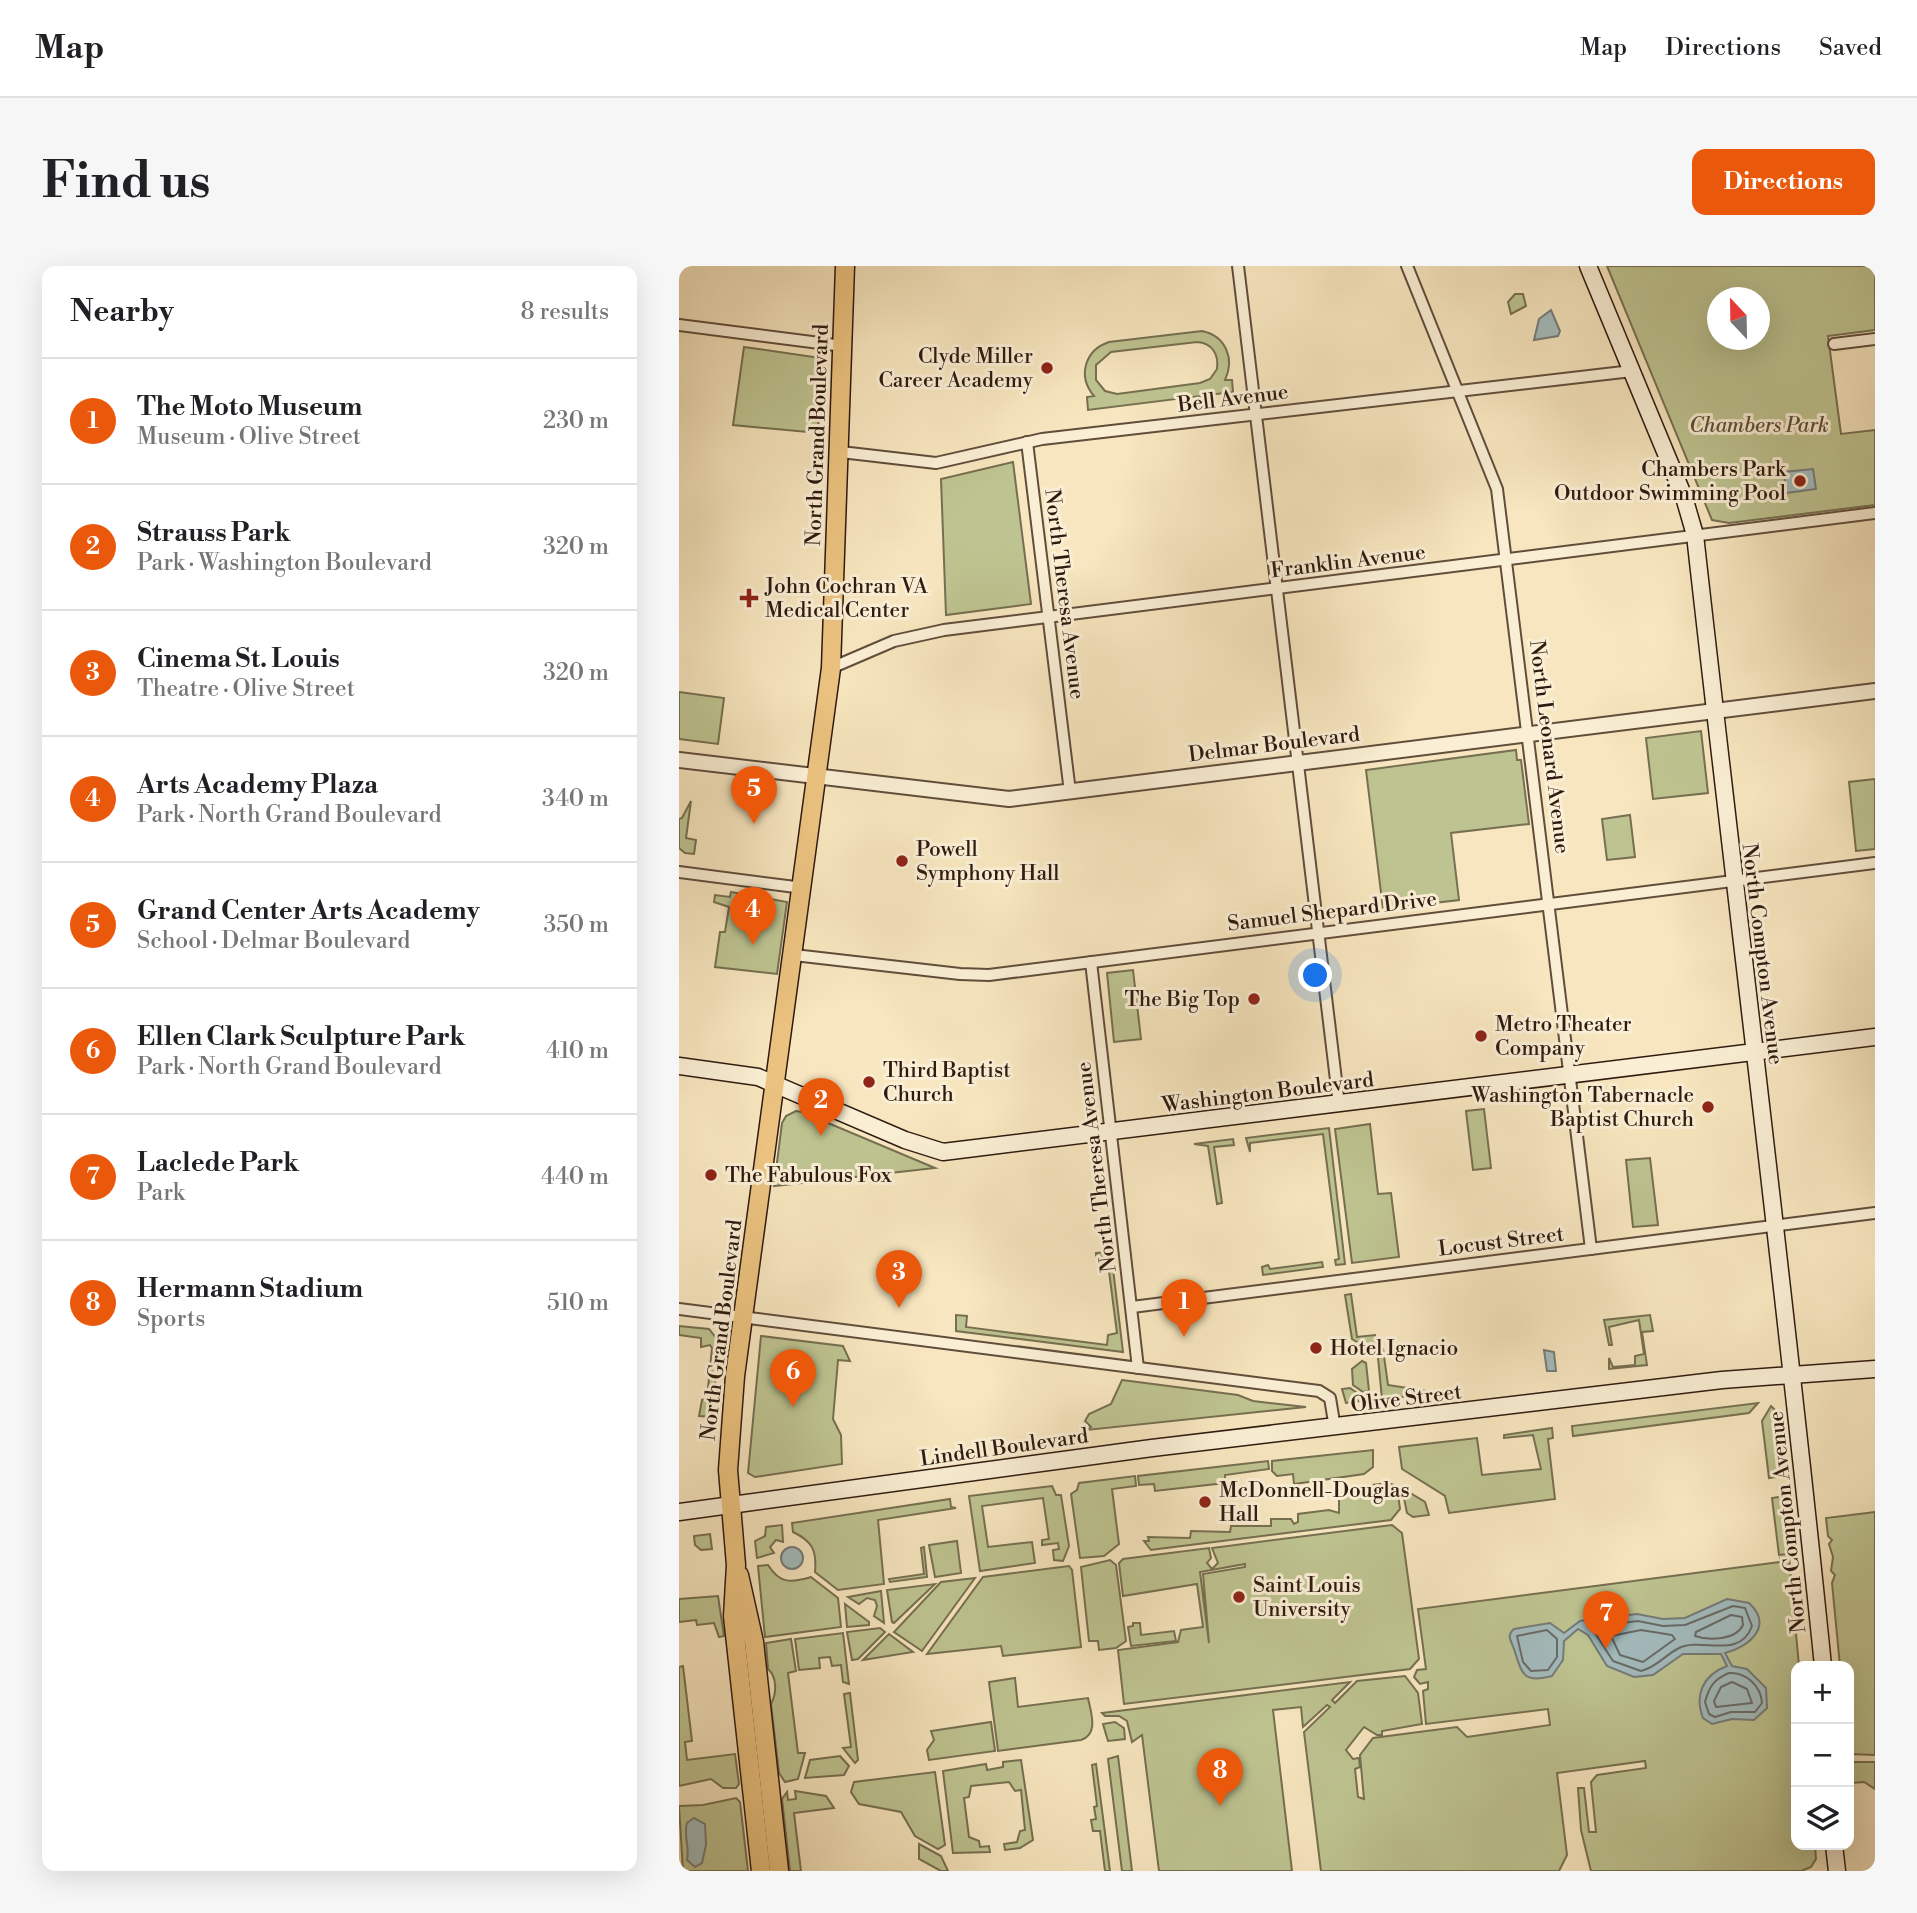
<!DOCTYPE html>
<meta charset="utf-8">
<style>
:root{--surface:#fff;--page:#f6f6f6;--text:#202124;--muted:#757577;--line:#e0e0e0;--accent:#ea580c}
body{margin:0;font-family:"Libre Bodoni",serif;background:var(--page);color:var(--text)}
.controls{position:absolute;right:21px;bottom:21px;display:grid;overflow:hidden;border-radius:14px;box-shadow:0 7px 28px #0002}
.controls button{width:63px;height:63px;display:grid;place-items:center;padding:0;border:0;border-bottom:2px solid var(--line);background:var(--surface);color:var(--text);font:35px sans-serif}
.compass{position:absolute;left:1028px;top:21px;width:63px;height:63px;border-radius:50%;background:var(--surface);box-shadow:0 7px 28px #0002;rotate:338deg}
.you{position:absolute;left:637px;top:710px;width:24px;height:24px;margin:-18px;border:5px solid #fff;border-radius:50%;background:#1a73e8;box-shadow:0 0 0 10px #1a73e833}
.badge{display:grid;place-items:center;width:46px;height:46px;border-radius:50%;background:var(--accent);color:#fff;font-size:23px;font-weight:700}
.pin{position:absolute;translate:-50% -58px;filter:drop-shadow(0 2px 4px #0008)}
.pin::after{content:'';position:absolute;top:37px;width:24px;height:21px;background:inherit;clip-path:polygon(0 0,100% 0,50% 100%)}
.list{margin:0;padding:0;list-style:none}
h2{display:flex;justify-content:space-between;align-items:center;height:91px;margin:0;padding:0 28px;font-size:30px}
h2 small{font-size:23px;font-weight:400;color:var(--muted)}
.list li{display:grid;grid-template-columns:46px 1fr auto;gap:21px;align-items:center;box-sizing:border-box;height:126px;padding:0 28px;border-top:2px solid var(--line)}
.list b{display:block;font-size:26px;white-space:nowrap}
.list p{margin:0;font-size:23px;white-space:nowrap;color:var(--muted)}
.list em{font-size:23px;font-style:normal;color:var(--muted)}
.icon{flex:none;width:38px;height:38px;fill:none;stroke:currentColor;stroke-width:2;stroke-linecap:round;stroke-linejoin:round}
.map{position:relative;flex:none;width:1196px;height:1605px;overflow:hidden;border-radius:14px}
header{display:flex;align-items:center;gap:42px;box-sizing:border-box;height:98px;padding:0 35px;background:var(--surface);border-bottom:2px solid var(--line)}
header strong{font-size:33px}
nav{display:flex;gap:38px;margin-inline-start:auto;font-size:24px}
.intro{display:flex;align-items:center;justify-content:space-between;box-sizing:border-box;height:168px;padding:0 42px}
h1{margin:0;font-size:49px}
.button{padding:18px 32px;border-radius:14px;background:var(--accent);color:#fff;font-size:24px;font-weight:700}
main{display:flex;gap:42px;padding:0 42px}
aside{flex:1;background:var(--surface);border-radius:14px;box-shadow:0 7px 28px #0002}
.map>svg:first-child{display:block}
</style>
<header>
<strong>Map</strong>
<nav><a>Map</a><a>Directions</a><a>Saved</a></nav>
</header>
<div class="intro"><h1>Find us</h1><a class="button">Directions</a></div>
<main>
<aside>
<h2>Nearby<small>8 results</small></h2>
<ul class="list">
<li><span class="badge">1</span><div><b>The Moto Museum</b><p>Museum · Olive Street</p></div><em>230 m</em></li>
<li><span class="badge">2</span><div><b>Strauss Park</b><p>Park · Washington Boulevard</p></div><em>320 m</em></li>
<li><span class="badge">3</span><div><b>Cinema St. Louis</b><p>Theatre · Olive Street</p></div><em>320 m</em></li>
<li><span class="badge">4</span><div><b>Arts Academy Plaza</b><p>Park · North Grand Boulevard</p></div><em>340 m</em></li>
<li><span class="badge">5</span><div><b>Grand Center Arts Academy</b><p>School · Delmar Boulevard</p></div><em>350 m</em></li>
<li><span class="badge">6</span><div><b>Ellen Clark Sculpture Park</b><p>Park · North Grand Boulevard</p></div><em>410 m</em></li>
<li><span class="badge">7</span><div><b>Laclede Park</b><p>Park</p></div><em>440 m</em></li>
<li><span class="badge">8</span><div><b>Hermann Stadium</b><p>Sports</p></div><em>510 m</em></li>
</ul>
</aside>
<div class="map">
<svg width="1196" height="1605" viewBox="0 0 1196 1605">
<rect width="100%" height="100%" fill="#f7e6bf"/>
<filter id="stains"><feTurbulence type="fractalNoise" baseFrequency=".00286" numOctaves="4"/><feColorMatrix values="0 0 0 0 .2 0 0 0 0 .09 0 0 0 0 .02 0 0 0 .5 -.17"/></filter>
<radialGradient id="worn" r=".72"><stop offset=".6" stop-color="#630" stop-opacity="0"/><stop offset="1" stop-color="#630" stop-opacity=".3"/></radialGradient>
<g fill="#bec491" stroke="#766f51" stroke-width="2" fill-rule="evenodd">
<path d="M928 0H1196V64L1149 70 1162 168 1196 164V239L1050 257 1033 254ZM1038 32H1080V74H1038Z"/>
<path d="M836 28H844L847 40 832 48 829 36Z"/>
<path d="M523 65C547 70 556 93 546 114H553L554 126 409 144 408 131 415 130C398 110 406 84 430 76ZM518 76C533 77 540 88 538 103L531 113 521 117 438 128 426 125 417 114V99L432 86Z"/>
<path d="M65 81 142 92 139 167 54 159Z"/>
<path d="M334 196 352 338 267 349 262 213Z"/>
<path d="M0 426 45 432 39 478 0 473Z"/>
<path d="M1022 465 1029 527 974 533 967 472Z"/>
<path d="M837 484 838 494H842L850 558 772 567 780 634 704 643 687 504Z"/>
<path d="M1196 513V583L1177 585 1170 516Z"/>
<path d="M12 535 7 572 17 574 15 588 6 587 0 582V553L3 552Z"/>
<path d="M951 549 956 591 928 594 923 553Z"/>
<path d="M52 626 108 636 98 708 36 701 41 666H46L50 641 35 636 36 629 51 631Z"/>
<path d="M454 704 462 773 435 776 428 707Z"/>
<path d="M805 843 812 902 794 904 787 845Z"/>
<path d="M117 845 123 846 256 902 95 920 103 857 107 850Z"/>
<path d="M691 858 699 928 712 927 720 991 673 997 656 863Z"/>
<path d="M650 862 666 998 657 999 656 994 660 993 644 868 571 877V886L567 872Z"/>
<path d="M554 873 555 879 535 881 543 937 538 938 529 880 515 878Z"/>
<path d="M971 892 979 959 954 961 947 894Z"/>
<path d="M432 986 444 1086 277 1065V1049L288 1050 287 1061 428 1079 429 1069 438 1067 428 990 417 991V987Z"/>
<path d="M643 996 644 1001 584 1009 583 1001 589 999 591 1003Z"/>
<path d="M672 1028 678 1071 696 1069 697 1079 684 1080 673 1073 666 1029Z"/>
<path d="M971 1049 974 1065 963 1066 968 1099 930 1103V1092L934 1101 956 1099V1090L965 1088 960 1054 930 1061 933 1079H930L925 1054Z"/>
<path d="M0 1060 30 1063 41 1077 32 1151 20 1150 23 1134 28 1132 33 1082 31 1079 22 1081V1072L0 1069Z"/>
<path d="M82 1070 164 1080 171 1095 159 1094 154 1153 162 1169 163 1198 76 1211 69 1207Z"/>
<path d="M698 1081 704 1083 709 1119 760 1127 703 1133Z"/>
<path d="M683 1095 687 1097 690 1125 684 1126 674 1119 673 1103Z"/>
<path d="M443 1114 559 1129 574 1135 627 1141 408 1164 412 1161 406 1155 410 1148 432 1138Z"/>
<path d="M671 1122 681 1129 682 1135 667 1137 663 1123Z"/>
<path d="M1079 1137 1070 1147 894 1170 893 1160Z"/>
<path d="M1092 1140 1098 1146 1104 1210 1090 1212 1083 1155Z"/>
<path d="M873 1162 874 1172 869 1173 876 1233 770 1247 766 1230 723 1203 720 1181 798 1172 803 1209 862 1203 854 1169 825 1172V1169Z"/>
<path d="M694 1184V1201L685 1208 615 1218 614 1208 598 1210 593 1205V1195Z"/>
<path d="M589 1195 590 1203 546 1209V1217L476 1225 475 1218 460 1219 459 1210Z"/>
<path d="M456 1210 457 1220 433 1223 440 1278 425 1290 401 1292 392 1228 398 1224 400 1217Z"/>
<path d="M709 1217 718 1220 721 1243 712 1254 479 1283 472 1284 465 1275H470L469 1271 511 1272 512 1265 551 1266 552 1260H592V1253H612L615 1258 619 1256V1248L650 1244 660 1247V1231L668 1222Z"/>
<path d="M373 1220 377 1229H382L390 1280 384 1295 375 1294 374 1284 380 1283 379 1277 363 1279V1274L370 1273 364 1232 303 1240 309 1281 353 1276 356 1297 301 1305 290 1230Z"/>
<path d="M723 1222 746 1236 750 1249 734 1251 728 1247Z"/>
<path d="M1105 1230 1110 1288 1100 1289 1093 1232Z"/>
<path d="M271 1233 272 1241 277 1242 199 1254 205 1318 159 1324 136 1306C138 1284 133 1275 114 1266L113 1257Z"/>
<path d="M1196 1246V1489L1170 1488V1400H1161L1153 1317 1156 1309 1152 1305 1154 1291 1150 1278 1153 1274 1149 1270 1147 1252Z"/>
<path d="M103 1259 104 1276 97 1274 91 1281 95 1287 78 1292 76 1275 86 1270 87 1261Z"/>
<path d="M713 1259 723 1267 740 1393 731 1403 445 1438 439 1384 499 1376 502 1364 524 1361 518 1318 444 1330 440 1297 444 1293 530 1282 532 1292 528 1297 533 1303 539 1297 533 1282ZM566 1298V1301L524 1308 530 1377 521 1306Z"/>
<path d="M31 1268 33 1283 22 1284 16 1279 15 1270Z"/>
<path d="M278 1275 282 1307 256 1311 250 1279Z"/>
<path d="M245 1281 248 1311 211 1316 210 1313 245 1308 242 1282Z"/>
<path d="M1110 1291 1120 1400H1117V1579H1136L1137 1593 1132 1601 1122 1605H912L902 1564 899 1522H905L910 1566H917L912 1516 918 1509 967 1502 966 1495 878 1507 888 1589 880 1605H642L625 1466 651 1441 648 1439 624 1461 622 1441 594 1444 613 1605H480L463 1469 453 1476 448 1455 440 1450H426L423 1447 671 1416 653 1434 656 1437 678 1415 726 1410 739 1427 743 1458 703 1465V1469H698L685 1461 667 1484 674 1493 680 1492 681 1501 676 1503 679 1531 685 1533 681 1489 694 1472 778 1461 788 1471 871 1459 869 1443 747 1458 744 1425 749 1423V1416L741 1418 735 1411 738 1404 747 1403 739 1343 1101 1296V1292Z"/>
<path d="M431 1294 437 1299 447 1375 437 1382 420 1384 419 1375H410L402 1301Z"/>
<path d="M89 1299C101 1318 112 1317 132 1311L159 1332 162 1361 86 1371 79 1300Z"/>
<path d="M390 1300 393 1304 402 1381 324 1390 322 1380 248 1388 304 1311Z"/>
<path d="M296 1312 243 1385 215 1366 262 1316Z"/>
<path d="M256 1318 215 1357 213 1356 208 1324Z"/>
<path d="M202 1325 205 1357 195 1350 198 1340 196 1334 188 1332 180 1338 169 1331Z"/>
<path d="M39 1330 45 1370 40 1371 35 1357 18 1359 17 1354 0 1356V1333Z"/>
<path d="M166 1338 190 1356V1359L168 1361Z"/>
<path d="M454 1357H461L462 1369 495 1365 497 1375 452 1380 449 1361 454 1360Z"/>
<path d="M201 1362 206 1366 179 1393 173 1394 168 1366Z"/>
<path d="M164 1367 170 1418 164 1416 162 1399 153 1400 151 1391 140 1392 141 1402 120 1404 116 1373Z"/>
<path d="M210 1368 234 1386 184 1394Z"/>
<path d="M112 1373 117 1405 109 1407 119 1487H126L119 1513 106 1516 100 1507 92 1438C98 1427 98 1411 89 1403L87 1377Z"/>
<path d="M4 1400 13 1475 6 1476 8 1494 56 1488 60 1518 57 1522H44L32 1513 0 1520V1401Z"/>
<path d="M336 1412 339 1441 409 1432C412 1447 420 1468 402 1474L319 1485 310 1416Z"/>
<path d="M171 1427 179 1494 176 1497 164 1482 172 1481 165 1428Z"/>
<path d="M312 1456 316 1485 250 1494 248 1484 255 1474 252 1465Z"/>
<path d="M436 1456 445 1462 446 1473 429 1475 424 1458Z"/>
<path d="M161 1490 170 1500 165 1509 126 1512 131 1494Z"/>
<path d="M439 1490 453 1605H443L429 1493Z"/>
<path d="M342 1494 354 1574 341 1582 326 1584 325 1578 338 1576 341 1565 346 1564 342 1524 336 1525 330 1516 292 1520 290 1531 285 1532 290 1571 300 1575 301 1581 310 1580 311 1586 274 1587 264 1505 307 1498 308 1504 324 1501V1496Z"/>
<path d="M1170 1496H1196V1523L1185 1516 1172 1517Z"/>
<path d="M417 1498 431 1605H426L421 1565H414L412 1554 417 1553 415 1541 418 1540 413 1499Z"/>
<path d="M256 1506 266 1579 259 1583 236 1570 222 1546 180 1538 172 1526 175 1516Z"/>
<path d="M116 1525 147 1530 155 1542 115 1547 122 1605H111L103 1533 108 1526 109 1534 117 1533Z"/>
<path d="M57 1532 61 1536 69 1605H4L0 1540 24 1539Z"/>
<path d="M240 1578 262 1590 269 1605H262L240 1593Z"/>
</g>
<g fill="#a3bcbe" stroke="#757b79" stroke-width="2">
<path d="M872 44 881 65 879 70 855 74 860 53Z"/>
<path d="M1134 203 1137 223 1107 227 1105 206Z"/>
<path d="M865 1084 875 1086 877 1105H868Z"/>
<circle cx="113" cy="1292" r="11"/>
<path d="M1048 1333 1070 1337C1095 1360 1070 1381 1046 1387L1053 1400 1068 1403 1087 1422 1088 1442 1075 1454 1053 1453 1033 1458 1024 1452C1015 1429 1024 1409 1048 1400L1042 1388H1004L974 1409 955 1411 928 1400 909 1369 899 1363 885 1375 884 1394 873 1410C843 1418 843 1407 835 1383 832 1374 827 1370 835 1363L871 1357 885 1367 901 1355 916 1353 958 1348 984 1353 1006 1352Z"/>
<path d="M15 1552 26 1558 27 1579 23 1597 16 1601 8 1594C11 1581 4 1568 8 1557Z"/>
</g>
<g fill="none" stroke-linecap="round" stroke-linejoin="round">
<g stroke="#696b68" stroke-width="2">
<path d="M1054 1340 1066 1342 1073 1360C1061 1394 1023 1371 1000 1382 986 1389 978 1401 962 1405L934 1395 914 1364 917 1360 959 1355 984 1360 1006 1359Z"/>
<path d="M1052 1349 1063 1351 1064 1359C1057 1374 1030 1375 1016 1370L1017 1366Z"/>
<path d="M868 1364 878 1373V1391L869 1404 852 1405 844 1396 838 1370Z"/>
<path d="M962 1364 993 1369 996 1373 964 1396 941 1389 932 1370Z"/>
<path d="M1050 1407C1067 1406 1082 1420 1083 1437L1076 1446H1052L1036 1451 1030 1448 1026 1436C1030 1421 1035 1413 1050 1407Z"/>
<path d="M1053 1416 1068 1423 1073 1437 1037 1441 1035 1435 1042 1421Z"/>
</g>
<defs>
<g id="minor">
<path d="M559 0 660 839"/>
<path d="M728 0 818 223 912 983"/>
<path d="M0 59 164 80"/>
<path d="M1155 78 1196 73"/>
<path d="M348 176 391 526"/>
<path d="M162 186 257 197 363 173 953 105"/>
<path d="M152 402 215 375 265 364 1196 247"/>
<path d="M0 606 124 622"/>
<path d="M115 689 281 708 310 709 1196 597"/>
<path d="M412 696 459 1102"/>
<path d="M453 1041 1196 947"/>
<path d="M0 1043 640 1125 651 1132 656 1162"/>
</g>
<path id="tertiary" d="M0 494 330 533 1196 425"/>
<g id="secondary">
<path d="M909 0 1005 231 1016 269C1058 646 1106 1023 1144 1400"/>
<path d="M0 800 79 811 226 874 264 886 1196 771"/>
<path d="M0 1246 473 1182 1043 1114 1196 1103"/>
<path d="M1155 1579 1158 1605"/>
</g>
<g id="primary">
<path d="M60 1309 75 1376 100 1605"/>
<path d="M82 1605 54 1350 57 1299 49 1204 56 1110 152 402 166 0"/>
</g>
</defs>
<use href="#minor" stroke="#614d3c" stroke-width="14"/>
<use href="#tertiary" stroke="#614d3c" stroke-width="18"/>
<use href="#secondary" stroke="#2f1a11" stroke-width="19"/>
<use href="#primary" stroke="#2f1a11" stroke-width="21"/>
<use href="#minor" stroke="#faefd5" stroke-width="10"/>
<use href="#tertiary" stroke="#faefd5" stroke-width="14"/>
<use href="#secondary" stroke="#faefd5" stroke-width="16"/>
<use href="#primary" stroke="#ecc380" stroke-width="18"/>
</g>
<g fill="#8f2418" stroke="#faefd5" stroke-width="2.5">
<circle cx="368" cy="102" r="7"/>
<circle cx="1121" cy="215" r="7"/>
<path d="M66.5 321.5h7v7h7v7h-7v7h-7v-7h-7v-7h7z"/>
<circle cx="223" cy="595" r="7"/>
<circle cx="575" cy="733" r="7"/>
<circle cx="802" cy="770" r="7"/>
<circle cx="190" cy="816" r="7"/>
<circle cx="1029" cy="841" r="7"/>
<circle cx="32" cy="909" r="7"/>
<circle cx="637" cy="1082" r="7"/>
<circle cx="526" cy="1236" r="7"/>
<circle cx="560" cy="1331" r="7"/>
</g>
<g text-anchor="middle" stroke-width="6" stroke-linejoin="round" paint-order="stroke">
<g font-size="21" fill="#2f1a11" stroke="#faefd5" text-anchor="start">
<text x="354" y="97" text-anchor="end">Clyde Miller<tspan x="354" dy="24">Career Academy</tspan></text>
<text x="1107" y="210" text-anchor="end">Chambers Park<tspan x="1107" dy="24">Outdoor Swimming Pool</tspan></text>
<text x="86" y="327">John Cochran VA<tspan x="86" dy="24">Medical Center</tspan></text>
<text x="237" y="590">Powell<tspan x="237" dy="24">Symphony Hall</tspan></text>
<text x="561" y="740" text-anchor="end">The Big Top</text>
<text x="816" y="765">Metro Theater<tspan x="816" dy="24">Company</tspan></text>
<text x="204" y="811">Third Baptist<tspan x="204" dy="24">Church</tspan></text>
<text x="1015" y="836" text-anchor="end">Washington Tabernacle<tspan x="1015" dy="24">Baptist Church</tspan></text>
<text x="46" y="916">The Fabulous Fox</text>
<text x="651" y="1089">Hotel Ignacio</text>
<text x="540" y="1231">McDonnell-Douglas<tspan x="540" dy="24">Hall</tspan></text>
<text x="574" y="1326">Saint Louis<tspan x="574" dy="24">University</tspan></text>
</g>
<g font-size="21" fill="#2f1a11" stroke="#faefd5">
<text transform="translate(554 132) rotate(-7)" y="7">Bell Avenue</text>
<text transform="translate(138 169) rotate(-88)" y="7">North Grand Boulevard</text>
<text transform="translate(669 295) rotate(-7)" y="7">Franklin Avenue</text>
<text transform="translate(386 328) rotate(83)" y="7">North Theresa Avenue</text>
<text transform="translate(595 478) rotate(-7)" y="7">Delmar Boulevard</text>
<text transform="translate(871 481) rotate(83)" y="7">North Leonard Avenue</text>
<text transform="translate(653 645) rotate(-7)" y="7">Samuel Shepard Drive</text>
<text transform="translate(1084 688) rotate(83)" y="7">North Compton Avenue</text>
<text transform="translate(589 826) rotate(-7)" y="7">Washington Boulevard</text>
<text transform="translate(417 901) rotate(-97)" y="7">North Theresa Avenue</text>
<text transform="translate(822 975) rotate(-7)" y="7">Locust Street</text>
<text transform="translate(42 1064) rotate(-83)" y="7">North Grand Boulevard</text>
<text transform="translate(727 1132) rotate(-7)" y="7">Olive Street</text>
<text transform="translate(325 1181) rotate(-8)" y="7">Lindell Boulevard</text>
<text transform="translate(1108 1256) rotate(-96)" y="7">North Compton Avenue</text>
</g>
<g font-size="21" font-style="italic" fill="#5a4d37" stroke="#faefd5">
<text x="1080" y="166">Chambers Park</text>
</g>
</g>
<rect width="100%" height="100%" filter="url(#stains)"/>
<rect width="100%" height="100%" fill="url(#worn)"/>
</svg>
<div class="controls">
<button>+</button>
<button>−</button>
<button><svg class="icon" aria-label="layers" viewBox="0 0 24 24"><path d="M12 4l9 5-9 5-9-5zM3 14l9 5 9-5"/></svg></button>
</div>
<svg class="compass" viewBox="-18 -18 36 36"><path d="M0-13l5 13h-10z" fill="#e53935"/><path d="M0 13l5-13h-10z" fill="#757577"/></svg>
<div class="you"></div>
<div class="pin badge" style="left:505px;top:1071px">1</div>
<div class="pin badge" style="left:142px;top:870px">2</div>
<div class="pin badge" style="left:220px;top:1042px">3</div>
<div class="pin badge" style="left:74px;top:679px">4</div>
<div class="pin badge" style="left:75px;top:558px">5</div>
<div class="pin badge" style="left:114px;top:1141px">6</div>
<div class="pin badge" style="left:927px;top:1383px">7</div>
<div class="pin badge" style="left:541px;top:1540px">8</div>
</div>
</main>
